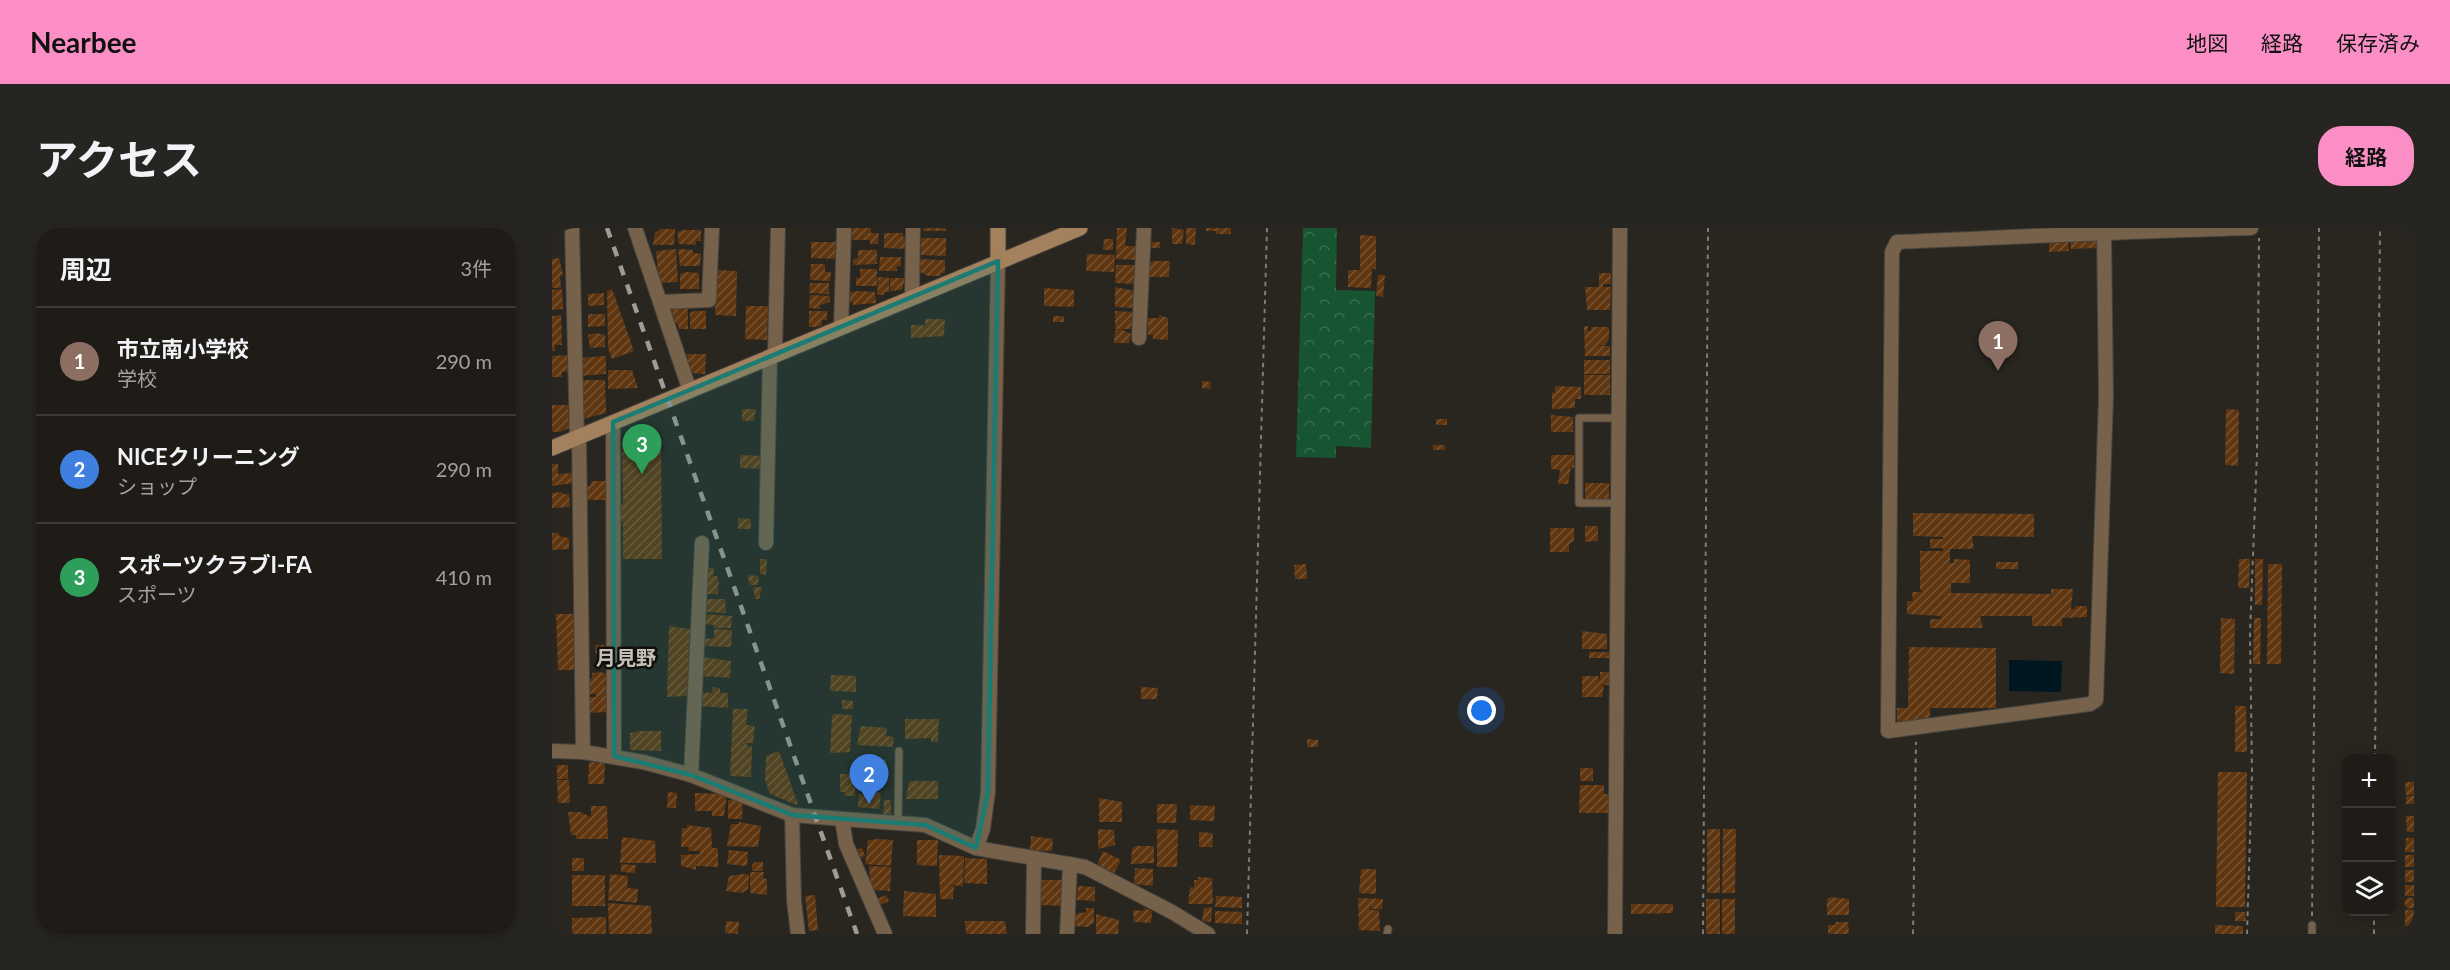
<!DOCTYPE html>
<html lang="ja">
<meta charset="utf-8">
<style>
:root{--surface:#1f1c18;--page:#272521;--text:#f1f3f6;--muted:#a1a1a2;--line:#3c3a37;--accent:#fb8fc5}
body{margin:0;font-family:Lato,"Noto Sans JP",sans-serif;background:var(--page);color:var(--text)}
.controls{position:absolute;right:18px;bottom:18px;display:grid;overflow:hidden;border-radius:12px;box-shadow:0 3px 15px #0003}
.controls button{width:54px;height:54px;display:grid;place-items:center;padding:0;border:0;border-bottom:2px solid var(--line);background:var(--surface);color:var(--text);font:30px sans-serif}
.you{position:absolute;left:930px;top:483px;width:21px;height:21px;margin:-15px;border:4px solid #fff;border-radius:50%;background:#1a73e8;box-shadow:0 0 0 9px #1a73e833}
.badge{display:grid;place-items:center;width:39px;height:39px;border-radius:50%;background:var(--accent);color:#fff;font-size:20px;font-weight:700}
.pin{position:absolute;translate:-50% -50px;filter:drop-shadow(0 2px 3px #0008)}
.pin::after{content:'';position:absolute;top:32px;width:21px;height:18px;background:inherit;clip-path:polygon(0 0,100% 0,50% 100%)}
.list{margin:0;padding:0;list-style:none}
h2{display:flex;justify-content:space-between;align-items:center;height:78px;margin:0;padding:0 24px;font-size:26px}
h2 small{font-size:20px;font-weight:400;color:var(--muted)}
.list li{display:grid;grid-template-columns:39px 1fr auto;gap:18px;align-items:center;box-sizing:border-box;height:108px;padding:0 24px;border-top:2px solid var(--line)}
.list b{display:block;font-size:22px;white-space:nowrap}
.list p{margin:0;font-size:20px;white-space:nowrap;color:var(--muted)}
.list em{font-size:20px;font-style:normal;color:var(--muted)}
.icon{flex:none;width:33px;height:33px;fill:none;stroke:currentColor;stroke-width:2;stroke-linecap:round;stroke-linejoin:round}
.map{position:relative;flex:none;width:1862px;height:706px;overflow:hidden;border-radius:24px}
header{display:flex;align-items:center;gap:36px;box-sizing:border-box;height:84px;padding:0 30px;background:var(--accent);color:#111}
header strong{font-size:28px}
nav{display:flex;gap:33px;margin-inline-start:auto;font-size:21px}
.intro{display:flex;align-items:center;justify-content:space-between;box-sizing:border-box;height:144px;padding:0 36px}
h1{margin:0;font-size:42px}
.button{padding:15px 27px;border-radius:24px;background:var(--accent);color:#111;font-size:21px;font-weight:700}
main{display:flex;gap:36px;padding:0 36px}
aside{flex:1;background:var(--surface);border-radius:24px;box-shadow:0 3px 15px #0003}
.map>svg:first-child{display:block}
</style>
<header>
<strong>Nearbee</strong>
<nav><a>地図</a><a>経路</a><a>保存済み</a></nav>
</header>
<div class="intro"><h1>アクセス</h1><a class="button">経路</a></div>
<main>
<aside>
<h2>周辺<small>3件</small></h2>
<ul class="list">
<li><span class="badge" style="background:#8d6e63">1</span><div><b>市立南小学校</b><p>学校</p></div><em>290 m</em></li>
<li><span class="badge" style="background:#3f7fe0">2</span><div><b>NICEクリーニング</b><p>ショップ</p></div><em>290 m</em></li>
<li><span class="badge" style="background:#2e9e5b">3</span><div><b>スポーツクラブI-FA</b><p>スポーツ</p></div><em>410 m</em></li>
</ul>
</aside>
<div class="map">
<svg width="1862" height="706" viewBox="0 0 1862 706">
<defs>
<pattern id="park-crowns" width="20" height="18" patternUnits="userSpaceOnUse" patternTransform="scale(1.5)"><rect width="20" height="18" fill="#165432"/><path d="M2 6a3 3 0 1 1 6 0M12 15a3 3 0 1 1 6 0" fill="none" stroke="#386d50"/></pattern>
<pattern id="building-hatch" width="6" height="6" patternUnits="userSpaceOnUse" patternTransform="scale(1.5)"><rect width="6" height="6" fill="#5f3610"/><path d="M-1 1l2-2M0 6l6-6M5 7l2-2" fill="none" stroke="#775433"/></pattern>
</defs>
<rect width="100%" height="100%" fill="#292620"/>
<path fill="url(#park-crowns)" d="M751 0H785L784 62 823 63 819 220 784 218V230L744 229Z"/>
<path fill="#001721" d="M1457 432 1510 433 1509 464 1457 463Z"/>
<g fill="url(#building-hatch)">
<path d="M300 0H319V5H327L326 16H318V12H298Z"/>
<rect x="371" y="0" width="23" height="3"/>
<path d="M565 0H575L573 18H586L585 32 564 31Z"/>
<path d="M620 0 632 2 630 16H620Z"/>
<path d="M634 0H644L643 17 634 16Z"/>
<path d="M654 0H679V6H664V3H654Z"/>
<path d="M109 1H123L122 17H101L103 5Z"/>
<path d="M131 2H149V13H144V17L127 16 125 4Z"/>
<path d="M332 5H351V9H354L355 21 332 20Z"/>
<path d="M808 7 824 8V41H820L819 60 796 59V42H808Z"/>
<path d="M369 10H394V28L369 27Z"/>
<path d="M1516 10 1517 23 1497 24V11Z"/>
<path d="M1545 10V20L1519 21 1518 11Z"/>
<path d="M552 11H561V22H551Z"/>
<path d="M259 14H284L283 31 259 30Z"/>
<rect x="597" y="14" width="11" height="6"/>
<path d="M124 21 126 54 107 55 104 23Z"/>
<path d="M126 21 141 22V25L149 26 148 38H128Z"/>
<path d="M306 22H325V36L301 37V32L306 30Z"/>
<path d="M535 26 563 27 562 44 534 43Z"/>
<path d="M328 29H349V38H345V43H327Z"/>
<path d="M7 30 11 47 8 48 9 60H0V31Z"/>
<path d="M368 31 393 32V45H389V48H376L368 44Z"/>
<path d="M601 33H618L617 49H597L598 35Z"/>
<path d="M259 36H273V44H279L278 53 258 52Z"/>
<path d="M564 37H583V56L563 55Z"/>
<path d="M308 41H325V58H304V50H308Z"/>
<path d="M164 42 185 43 184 88 163 87Z"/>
<path d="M134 44 147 45V61H128V46Z"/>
<path d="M1047 45H1059V56H1051V59H1059L1058 82H1035L1033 59H1047Z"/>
<path d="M826 47H833L831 69 824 68Z"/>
<path d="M326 49 337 50V64H332V67H325Z"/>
<path d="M338 50H353L350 62 338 63Z"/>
<path d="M258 55H277V66L257 65Z"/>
<path d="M563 59 584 63V80L563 79Z"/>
<path d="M492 60 522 62V79L492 78Z"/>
<path d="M10 61 11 81 0 82V62Z"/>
<path d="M60 61 82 123 60 131 56 120 55 63Z"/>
<path d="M308 63 323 64 324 75 301 77V74L297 75 296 64Z"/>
<path d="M52 65V77L36 78V66Z"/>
<path d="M258 67 278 68V74L268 77V81L257 80Z"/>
<path d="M119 77H133V81H136V101H127L126 96 119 94Z"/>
<path d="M194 78H216L215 112 193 111Z"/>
<path d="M142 83H154V101H138V85Z"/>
<path d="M257 83H275V92H270V97L265 99H257Z"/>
<path d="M563 83 581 84 579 101H569L579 106 577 115H562L563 103 566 101H563Z"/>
<path d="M36 86H53V98L36 99Z"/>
<path d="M9 87 10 117H3V123H0V88Z"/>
<path d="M607 87 616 90V112L601 111V107H596V90H607Z"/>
<rect x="501" y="88" width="11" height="6"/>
<path d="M373 91H393L392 108 359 110V97H373Z"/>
<path d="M1032 98H1036V103H1039V99H1057V111L1053 117 1044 118H1058V128H1033Z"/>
<path d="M44 105 53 107V119L38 120 36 107Z"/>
<path d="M135 126H154L153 146 137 145Z"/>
<path d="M15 127 16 143 10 144V149H0V128Z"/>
<path d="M54 128V146L27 148 29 130Z"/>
<rect x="1032" y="132" width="26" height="14"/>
<path d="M56 142H80L86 160 56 161Z"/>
<rect x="1032" y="147" width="26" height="20"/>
<path d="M30 152H53L54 185 31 191 28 154Z"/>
<path d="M650 153 659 154 658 161 650 160Z"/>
<path d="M1003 158 1029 159V171H1023V180L1000 181V164L1003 165Z"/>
<path d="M0 177H16L17 200 8 204H0Z"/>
<path d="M190 181H204L202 193H190Z"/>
<path d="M1674 181 1687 182 1686 238 1673 237Z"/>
<path d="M999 187 1021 189V204H999Z"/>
<rect x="884" y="191" width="11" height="6"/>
<path d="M70 215H109L110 331H71V294H67V276H71Z"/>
<rect x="881" y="217" width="12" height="5"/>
<path d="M188 227 211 228 210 241 188 240Z"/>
<path d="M999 227H1022V240L1019 239 1016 256H1006L1008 242 999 241Z"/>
<path d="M0 236H6V246L20 245 21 255 0 258Z"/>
<path d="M40 253H54L53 272H32L34 258H38Z"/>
<rect x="1033" y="255" width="24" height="16"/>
<path d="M10 264V266H17L18 279 0 280V265Z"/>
<path d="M1361 285 1482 286V309L1420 308 1422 321H1398V335H1402L1401 331 1418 332V355H1399V365L1499 366V361H1521L1519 381H1523V378H1535V389L1510 390V398H1480V388H1428L1431 400H1378V391H1389V388L1355 386V373H1361L1360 364H1371L1368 362V323H1391V320H1378V311H1391V309L1361 308Z"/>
<path d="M186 290 199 291V301H186Z"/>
<path d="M1033 298H1046V313L1033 314Z"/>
<path d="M998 300H1022V313L1017 316V324H998Z"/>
<path d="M0 305H7V308L17 310V321L0 322Z"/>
<path d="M208 331H215L214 347 208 346Z"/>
<path d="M1687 331H1698L1697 360H1686Z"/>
<path d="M1703 331H1711L1710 377H1703Z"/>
<rect x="1444" y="334" width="22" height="7"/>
<path d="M754 336 755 351H743L742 337Z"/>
<path d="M1716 336H1730L1729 436H1715Z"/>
<path d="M152 339 162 340 161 348H165L167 354 166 366H151Z"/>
<path d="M195 347 207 348 206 357H198Z"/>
<path d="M201 359H210L207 371H203Z"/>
<path d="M152 371H173L174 385 152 384Z"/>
<path d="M4 386H22L24 442H6Z"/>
<path d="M151 386 180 388 179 400H162V397L151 396Z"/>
<path d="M1669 390 1683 391 1682 446 1668 445Z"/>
<path d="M1702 390H1709L1708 436H1701Z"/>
<path d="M117 398 138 401 135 468 115 469Z"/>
<path d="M162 401 180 402 179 419 150 418V411L162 410Z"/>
<path d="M1030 403 1055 406V421H1030Z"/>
<path d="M43 417H56V430H53V426H44Z"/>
<path d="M1357 419 1444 420V480H1378V493L1345 495V480H1356Z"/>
<rect x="1037" y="424" width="21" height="6"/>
<path d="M150 429 179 433 178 450 148 448Z"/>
<path d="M48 444 56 446V484L34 485V469H44V466H35L34 451H40V445Z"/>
<path d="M1048 444H1060V457H1049L1052 458 1050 469H1030V448H1046L1048 453Z"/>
<path d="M279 447 304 448V464L278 463Z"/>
<path d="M161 459 168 460V465H176V480L147 478V464L160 465Z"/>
<path d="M589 459 606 460 605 471H589Z"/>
<path d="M290 472 301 473V481H290Z"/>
<path d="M1683 478H1694L1695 524H1683Z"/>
<path d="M181 481H196L194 497 203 498 201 515H195V518H200L199 549 178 548Z"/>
<path d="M282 486 300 487 298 524 278 525 280 488Z"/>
<path d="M353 491H387L386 514H379V510L353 511Z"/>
<path d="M309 498 335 500 334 508 342 509 341 519 305 517Z"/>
<path d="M89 503H109V523L78 522V505Z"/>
<path d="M755 511 766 512V519H755Z"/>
<path d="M227 523 246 576 245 577 218 566 213 552 214 528Z"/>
<path d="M314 529 334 532 333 549 307 548V531H314Z"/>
<path d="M37 534 53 535 52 556H36Z"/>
<rect x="5" y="537" width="11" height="14"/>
<rect x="1028" y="540" width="13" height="13"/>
<path d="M1666 544H1695L1693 679H1664Z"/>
<path d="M288 546H303V568H292L293 564H288Z"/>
<path d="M5 552H17L18 575H6Z"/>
<path d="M357 553H386V571H354Z"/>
<path d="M1853 554H1862V567H1854Z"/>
<path d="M1028 557H1052V566H1057V585H1027Z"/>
<path d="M116 564 125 565 124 580H115Z"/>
<path d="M321 564 329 565 327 581 306 579 307 566 321 567Z"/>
<path d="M143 565 175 566 172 588H160V583H143Z"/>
<rect x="1854" y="568" width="8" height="8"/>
<path d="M547 570 570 574V594H547Z"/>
<path d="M176 572H191L190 591H176Z"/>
<path d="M332 572H339V586H331Z"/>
<path d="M605 576H625L624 595H605Z"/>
<path d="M638 577 663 578 662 593 638 592Z"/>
<path d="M39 578H55L56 611H24V607H19L16 584H28L39 589Z"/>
<path d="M1854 588H1862V604H1855Z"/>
<path d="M187 594 209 598 206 619 175 618 179 596H187Z"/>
<path d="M135 597 159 600 160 620H166V639L144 638V642L129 638V627L148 626V623H136L137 619H129L130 600H135Z"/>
<path d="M546 601 562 602 563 617 546 621Z"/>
<path d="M605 601 626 602 625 639H605Z"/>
<rect x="1155" y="601" width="13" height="64"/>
<path d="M1171 601H1184L1183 665H1170Z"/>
<path d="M647 604 661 605 660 619H647Z"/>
<path d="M479 608 501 611 500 623 478 622Z"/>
<path d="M70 609 103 613 104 635H68Z"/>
<path d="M1854 610H1862V624H1853Z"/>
<path d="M326 611 341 612 339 638 313 636 316 612Z"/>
<path d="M365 612H386L385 638 365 637Z"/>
<path d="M585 618H602V635L579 636 580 620Z"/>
<path d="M310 620 313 628 306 631 302 622Z"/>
<path d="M177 622 196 624 195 638 175 636Z"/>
<path d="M551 623 569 632 562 645 545 637Z"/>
<path d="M387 627 412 628 411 658 393 657 402 658 401 671H388Z"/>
<rect x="1853" y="627" width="9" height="12"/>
<rect x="20" y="630" width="12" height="13"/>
<path d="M413 630 435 631V656L412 655Z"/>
<path d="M203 634H211V643H200V637Z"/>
<path d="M69 636 84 637 83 645 69 644Z"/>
<path d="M317 638 339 639 338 663 319 662Z"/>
<path d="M583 640 601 641V658L582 656Z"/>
<path d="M809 641H824V666L807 665Z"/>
<rect x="1853" y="642" width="9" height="12"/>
<path d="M198 644H212L211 650 215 651V667L198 665Z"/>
<path d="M58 646 76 648 75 660 86 661 85 675 56 672Z"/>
<path d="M191 646 197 647 196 661 190 665 174 663 177 648Z"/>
<rect x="20" y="647" width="33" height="31"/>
<path d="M646 649 660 650 661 676H636L638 659 642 660V652H646Z"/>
<path d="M489 652H510L509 678 488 677Z"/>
<rect x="1853" y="657" width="9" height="11"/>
<path d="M526 658 543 659V673L525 672Z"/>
<path d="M352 663 384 666V689L351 688Z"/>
<path d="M263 667 266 702 257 703 253 668Z"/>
<path d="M334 667 337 673 328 677 325 671Z"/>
<path d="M664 668 690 669V680L663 679Z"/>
<path d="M1278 669 1297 671V687H1275V671Z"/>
<circle cx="1858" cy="675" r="5.5"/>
<path d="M806 670 831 671 830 681H819L818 678V682H827L828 703 807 702Z"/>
<rect x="1154" y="671" width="14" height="35"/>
<rect x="1170" y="671" width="13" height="35"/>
<path d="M56 675 99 678 100 706H57Z"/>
<path d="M1079 676H1121V685L1079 686Z"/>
<path d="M660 679 659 694 650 693 652 680Z"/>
<path d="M534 680H542V695L535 699 523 698V686L534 684Z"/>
<path d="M592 680 600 683 599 695 582 694 581 682 591 683Z"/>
<rect x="1853" y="682" width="9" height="16"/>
<path d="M663 683 690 684V696L663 695Z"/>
<path d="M1683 684H1693L1694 693H1683Z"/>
<path d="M544 686 567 692 566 706H544Z"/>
<path d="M54 689V706H20V690Z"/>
<path d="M174 693 187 694 186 706 173 705Z"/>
<path d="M413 693H453L455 706H414Z"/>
<path d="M1284 694H1296L1297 706H1276V697H1283Z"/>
<path d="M1663 697 1691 698V706H1663Z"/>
</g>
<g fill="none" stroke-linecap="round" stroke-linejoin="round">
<defs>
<g id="lane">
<path d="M1067 275H1027V190H1067"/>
<path d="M346 594 347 523"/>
<path d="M835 706 836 701"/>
<path d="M1760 706V697"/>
</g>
<g id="street">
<path d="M20 0 25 211"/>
<path d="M83 0 138 163"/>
<path d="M1552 4 1554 168 1544 472 1538 476 1336 503 1340 24 1345 14C1463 9 1581 3 1699 0"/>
<path d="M360 69 361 0"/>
<path d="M108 74 157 72 160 0"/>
<path d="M289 99 292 0"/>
<path d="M587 110 592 0"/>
<path d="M223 126 226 0"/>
<path d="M61 194 62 528"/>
<path d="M27 209 31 524"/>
<path d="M214 315 218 128"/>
<path d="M0 523 31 524 91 534 139 547 240 587 290 591"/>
<path d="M139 547 150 315"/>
<path d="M240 587 242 673 246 706"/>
<path d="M424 620 431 601 436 564 446 33"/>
<path d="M333 706 294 616 290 591 373 597 424 620 533 639 620 684 656 706"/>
<path d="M481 706 482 630"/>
<path d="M515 706 518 636"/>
<path d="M1063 706 1068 0"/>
</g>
<g id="secondary">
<path d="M446 0V33"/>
<path d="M0 220 528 0"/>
</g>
</defs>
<use href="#lane" stroke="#46433d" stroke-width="9"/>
<use href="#street" stroke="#46433d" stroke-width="16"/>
<use href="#secondary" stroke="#46433d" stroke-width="17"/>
<g stroke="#7e7c76" stroke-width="2" stroke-dasharray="4.5 4.5" stroke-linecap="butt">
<path d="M1823 530 1828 0"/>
<path d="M1760 688 1767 0"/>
<path d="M695 706 715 0"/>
<path d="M1151 706 1156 0"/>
<path d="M1361 706 1364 514"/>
<path d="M1695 706 1700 545 1698 405 1705 225 1707 10"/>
<path d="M1822 706V684"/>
</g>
<use href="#lane" stroke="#76614a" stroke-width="7"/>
<use href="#street" stroke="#76614a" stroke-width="14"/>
<use href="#secondary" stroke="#a3815d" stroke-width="15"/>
<path stroke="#9f9c98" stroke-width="4.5" stroke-dasharray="10 10" stroke-linecap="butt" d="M55 0 305 706"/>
</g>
<path fill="#1b7c74" fill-opacity="0.2" stroke="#1b7c74" stroke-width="4.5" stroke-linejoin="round" d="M446 33 436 564 424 620 373 597 240 587 139 547 62 528 61 194Z"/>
<g text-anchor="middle" stroke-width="5" stroke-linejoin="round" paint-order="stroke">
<g font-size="20" font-weight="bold" fill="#c4c0b8" stroke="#110f0c">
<text x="74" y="437">月見野</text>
</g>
</g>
</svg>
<div class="controls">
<button>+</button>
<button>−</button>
<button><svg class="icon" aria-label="layers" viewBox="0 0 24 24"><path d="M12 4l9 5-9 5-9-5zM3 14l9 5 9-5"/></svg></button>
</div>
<div class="you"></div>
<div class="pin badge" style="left:1446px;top:143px;background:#8d6e63">1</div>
<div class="pin badge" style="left:317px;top:576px;background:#3f7fe0">2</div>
<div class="pin badge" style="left:90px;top:246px;background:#2e9e5b">3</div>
</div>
</main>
